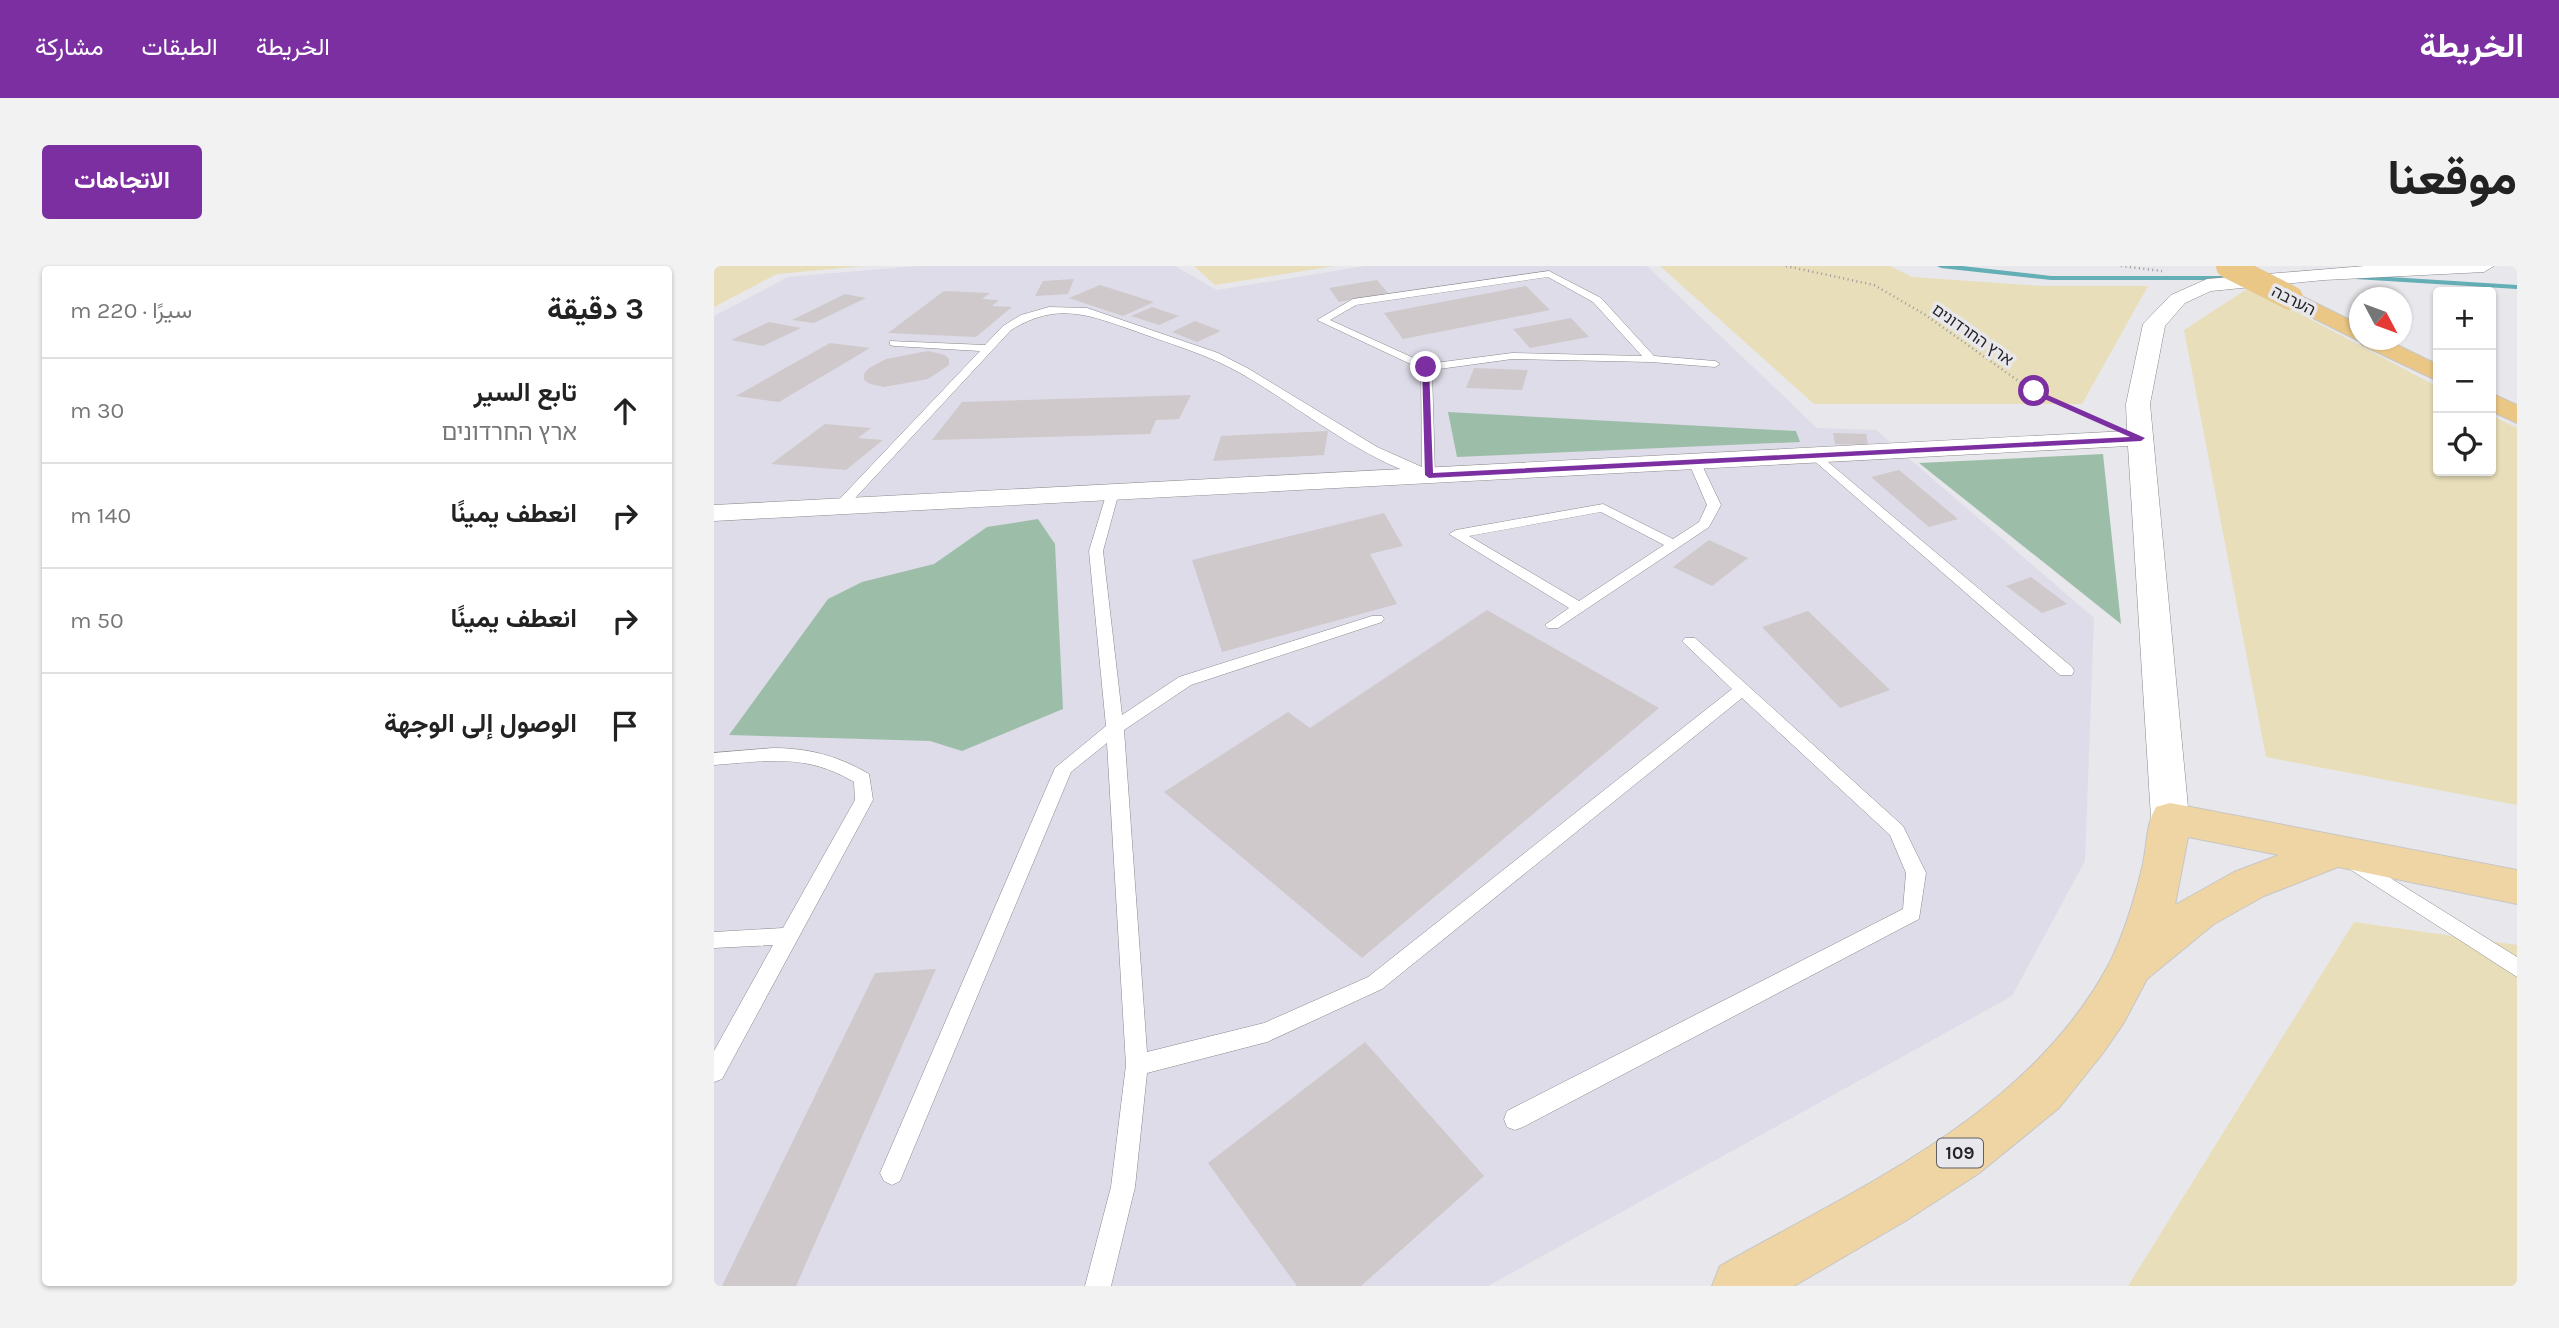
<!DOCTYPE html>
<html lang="ar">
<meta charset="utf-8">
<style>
:root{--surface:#fff;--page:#f2f2f2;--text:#222;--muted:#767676;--line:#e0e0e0;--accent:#7c2fa1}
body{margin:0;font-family:Karla,Vazirmatn,"Noto Sans Hebrew",sans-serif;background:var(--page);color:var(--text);direction:rtl}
.controls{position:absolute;right:21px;top:21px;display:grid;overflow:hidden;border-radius:7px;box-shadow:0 2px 5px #0004}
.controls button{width:63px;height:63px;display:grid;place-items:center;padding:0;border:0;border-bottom:2px solid var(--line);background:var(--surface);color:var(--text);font:35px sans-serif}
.compass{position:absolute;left:1635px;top:21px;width:63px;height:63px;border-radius:50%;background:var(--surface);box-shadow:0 2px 5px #0004;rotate:131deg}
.stop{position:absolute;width:21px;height:21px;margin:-16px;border:5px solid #7c2fa1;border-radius:50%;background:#fff}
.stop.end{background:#7c2fa1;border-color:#fff;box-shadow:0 2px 7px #0008}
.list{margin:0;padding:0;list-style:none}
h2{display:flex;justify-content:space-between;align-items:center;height:91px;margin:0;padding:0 28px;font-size:30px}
h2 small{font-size:23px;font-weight:400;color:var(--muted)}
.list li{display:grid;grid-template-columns:46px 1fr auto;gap:21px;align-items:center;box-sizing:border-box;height:105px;padding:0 28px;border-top:2px solid var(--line)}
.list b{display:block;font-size:26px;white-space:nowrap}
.list p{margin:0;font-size:23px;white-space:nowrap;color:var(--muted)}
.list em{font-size:23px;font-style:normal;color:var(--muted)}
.icon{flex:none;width:38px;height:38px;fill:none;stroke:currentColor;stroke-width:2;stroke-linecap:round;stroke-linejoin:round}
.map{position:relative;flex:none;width:1803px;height:1020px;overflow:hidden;direction:ltr;border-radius:7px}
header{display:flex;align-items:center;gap:42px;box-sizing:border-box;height:98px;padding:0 35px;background:var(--accent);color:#fff}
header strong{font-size:33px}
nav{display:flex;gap:38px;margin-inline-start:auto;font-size:24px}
.intro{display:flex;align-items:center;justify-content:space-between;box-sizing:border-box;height:168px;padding:0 42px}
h1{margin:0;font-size:49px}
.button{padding:18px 32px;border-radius:7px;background:var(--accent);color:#fff;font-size:24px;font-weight:700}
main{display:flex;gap:42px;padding:0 42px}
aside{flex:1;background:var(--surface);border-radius:7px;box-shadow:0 2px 5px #0004}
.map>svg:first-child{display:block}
</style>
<header>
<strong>الخريطة</strong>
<nav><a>الخريطة</a><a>الطبقات</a><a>مشاركة</a></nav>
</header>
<div class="intro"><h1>موقعنا</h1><a class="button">الاتجاهات</a></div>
<main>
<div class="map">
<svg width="1803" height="1020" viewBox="0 0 1803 1020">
<rect width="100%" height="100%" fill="#e8e7ec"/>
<path fill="#dedce8" d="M203 0H461L503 24 651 0H933L1103 162 1162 164 1380 352 1371 595 1298 730 774 1020H0V50L74 11Z"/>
<g fill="#9cbea9">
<path d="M734 146 1082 165 1086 176 743 191Z"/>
<path d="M1389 188 1407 358 1205 197Z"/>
<path d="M324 253 341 278 349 443 248 485 216 475 15 469 114 333 148 316 220 298 273 261Z"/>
</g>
<g fill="#e8deb9">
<path d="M0 0H149L63 8 0 41Z"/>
<path d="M480 0H620L501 19Z"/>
<path d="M946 0H1176L1198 11 1327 20H1434L1368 138H1100Z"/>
<path d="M1536 21 1724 121V205H1777V149L1803 162V539L1552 491 1470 64Z"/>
<path d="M1640 656 1803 679V1020H1414Z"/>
</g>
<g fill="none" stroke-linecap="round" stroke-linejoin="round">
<g fill="#64aeb6" fill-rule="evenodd">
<path d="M1223 0H1248L1337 10H1515L1519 12 1515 14H1337L1227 2Z"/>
<path d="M1644 9 1803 19V23L1641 13 1640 11Z"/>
</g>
</g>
<g fill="#cfc9cb">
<path d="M360 13 354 28 321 30 329 15Z"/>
<path d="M663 14 674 27 625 36 615 22Z"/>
<path d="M386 19 440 36 409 50 355 32Z"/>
<path d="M812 20 836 44 689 73 670 47Z"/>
<path d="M230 25 276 27 268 33 285 34 278 40 298 41 262 71 174 67Z"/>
<path d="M131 28 152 32 100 57 78 54Z"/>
<path d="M438 41 465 50 445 59 417 50Z"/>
<path d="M857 52 875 71 816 82 799 63Z"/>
<path d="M481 55 507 65 483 76 458 66Z"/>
<path d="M55 56 87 62 49 80 17 74Z"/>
<path d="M116 77 156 82 65 136 22 130Z"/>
<path d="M214 85 231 89 235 93V99L214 113 170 121 156 118 150 114V108L155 102 172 93Z"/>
<path d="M760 102 814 104 808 124 752 122Z"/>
<path d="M477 129 465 153 442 154 436 168 218 174 248 136Z"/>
<path d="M111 158 157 162 144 172 169 174 132 204 57 198Z"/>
<path d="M614 165 610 189 499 195 507 170Z"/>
<path d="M1119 167 1152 168 1154 179 1121 178Z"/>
<path d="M1185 204 1244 253 1215 261 1157 211Z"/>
<path d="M670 247 689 280 656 288 683 338 508 386 478 294Z"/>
<path d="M995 274 1034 292 998 320 959 301Z"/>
<path d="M1317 311 1353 338 1328 347 1292 320Z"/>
<path d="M773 344 945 442 648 692 450 526 574 446 596 462Z"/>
<path d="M1094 345 1176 424 1126 442 1048 361Z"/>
<path d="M222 703 82 1020H8L161 707Z"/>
<path d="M651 776 770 910 647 1020H583L494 897Z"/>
</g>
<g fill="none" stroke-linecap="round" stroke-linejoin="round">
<defs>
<g id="service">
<path d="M835 5 887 32 940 90 1001 95 1006 98 1001 101 937 96 798 93 718 104 721 209 715 213C649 195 587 142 528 108 495 89 459 79 424 66 375 49 344 35 297 64L131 243 126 244 119 240 266 85 180 80 176 79V75L271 79 289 60 307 49 335 41 373 42 504 87 535 103 663 181 708 201 707 103 603 54 639 33ZM834 11 879 36 928 90 798 87 713 98 616 54 642 39Z"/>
<path d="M1101 185 1358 401 1360 405 1358 409H1346L1097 192V186Z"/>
<path d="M980 191 986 195 1007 239 995 261 844 362H834L831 359 855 342 735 268 742 264 889 238 959 273 985 256 993 239 974 195ZM887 246 950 279 865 335 755 270Z"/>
<path d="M399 222 405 226 389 285 408 449 465 411 658 350H668L670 353 668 356 477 419 410 464 433 786 550 757 654 711 1018 423 971 378 968 375 971 372H981L1189 560 1212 607 1205 653 809 861 801 864 793 861 790 853 793 845 1189 643 1192 607 1176 569 1028 432 668 723 553 776 433 807 421 921 397 1020H371L397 921 412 799 393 477 357 506 186 915 178 919 170 915 166 907 341 502 392 460 375 285 393 226Z"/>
<path d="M59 482C95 482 124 490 155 508L159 534 8 813 0 816V785L59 679 0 682V666L69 662 141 534 140 516C92 487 53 495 0 499V487Z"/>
<path d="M1638 588 1803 691V711L1631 600 1629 595 1631 590Z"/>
</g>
<path id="minor" d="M1651 0H1780L1770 6 1610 14 1497 25 1471 37 1451 60 1436 138 1475 552 1469 562 1456 566 1443 562 1437 552 1414 180 0 255V239L1413 165 1412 138 1429 58 1457 29 1493 13Z"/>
<path id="primary" d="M1456 537 1803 604V638L1624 601 1550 630 1500 658 1433 713 1409 758 1389 787 1345 842 1264 908 1193 954 1080 1020H998L1006 1000C1147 920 1315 848 1395 698 1411 666 1421 632 1429 598 1433 579 1432 558 1442 541ZM1474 571 1565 589 1520 606 1461 639Z"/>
<g id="trunk">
<path d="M1577 25 1646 59V74H1673L1724 99V115L1648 79 1645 75 1569 37 1566 32 1569 27Z"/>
<path d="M1777 127 1803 139V157L1777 145Z"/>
</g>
</defs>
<use href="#service" stroke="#89898d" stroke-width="1"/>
<use href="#minor" stroke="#89898d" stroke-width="1"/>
<use href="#primary" stroke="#c6c6c6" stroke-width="2"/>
<use href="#trunk" stroke="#c6c6c6" stroke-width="2"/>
<g stroke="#99999d" stroke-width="2.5" stroke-dasharray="1 3.5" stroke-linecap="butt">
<path d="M1072 0 1160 19 1210 48 1320 126 1355 141"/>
<path d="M1407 0 1448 5"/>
</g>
<use href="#service" fill="#fff" fill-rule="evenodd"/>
<use href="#minor" fill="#fff" fill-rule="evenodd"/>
<use href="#primary" fill="#f0d5a4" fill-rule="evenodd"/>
<use href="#trunk" fill="#ebc786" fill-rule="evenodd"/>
<defs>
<path id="trunk-bridge" d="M1514 0 1577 32"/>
</defs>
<use href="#trunk-bridge" stroke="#c6c6c6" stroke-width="24" stroke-linecap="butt"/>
<use href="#trunk-bridge" stroke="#ebc786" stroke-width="24"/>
</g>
<path fill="#7c2fa1" d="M712 99 715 101 719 207 1416 171 1317 127 1320 123 1431 172 1427 175 715 212 711 209 708 101Z"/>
<g text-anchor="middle" stroke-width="7" stroke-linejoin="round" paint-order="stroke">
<g font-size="16" fill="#232325" stroke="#e8e7ec">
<text transform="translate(1580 34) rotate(27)" y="6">הערבה</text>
<text transform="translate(1259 68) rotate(35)" y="6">ארץ החרדונים</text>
</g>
<rect fill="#e8e7ec" stroke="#5e5e61" stroke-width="2" x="1223" y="872.5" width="46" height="29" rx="5"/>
<g font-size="18" font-weight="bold" fill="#232325">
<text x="1246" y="893">109</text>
</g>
</g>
</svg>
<div class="controls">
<button>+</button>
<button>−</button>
<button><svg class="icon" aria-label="locate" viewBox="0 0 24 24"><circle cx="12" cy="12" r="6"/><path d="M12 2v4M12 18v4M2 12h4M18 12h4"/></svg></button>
</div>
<svg class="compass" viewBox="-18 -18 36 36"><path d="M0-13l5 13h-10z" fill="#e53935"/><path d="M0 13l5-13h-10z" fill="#767676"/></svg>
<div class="stop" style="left:1320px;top:125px"></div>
<div class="stop end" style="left:712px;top:101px"></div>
</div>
<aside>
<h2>3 دقيقة<small>سيرًا · 220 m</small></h2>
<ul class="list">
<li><svg class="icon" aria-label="ahead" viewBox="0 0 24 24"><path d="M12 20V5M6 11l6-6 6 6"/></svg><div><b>تابع السير</b><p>ארץ החרדונים</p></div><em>30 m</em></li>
<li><svg class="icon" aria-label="right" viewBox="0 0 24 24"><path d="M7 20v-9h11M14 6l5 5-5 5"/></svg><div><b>انعطف يمينًا</b></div><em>140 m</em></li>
<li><svg class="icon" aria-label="right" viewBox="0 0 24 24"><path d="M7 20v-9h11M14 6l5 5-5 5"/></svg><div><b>انعطف يمينًا</b></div><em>50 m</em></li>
<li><svg class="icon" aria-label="arrive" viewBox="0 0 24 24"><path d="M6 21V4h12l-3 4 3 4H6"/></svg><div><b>الوصول إلى الوجهة</b></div></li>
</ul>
</aside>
</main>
